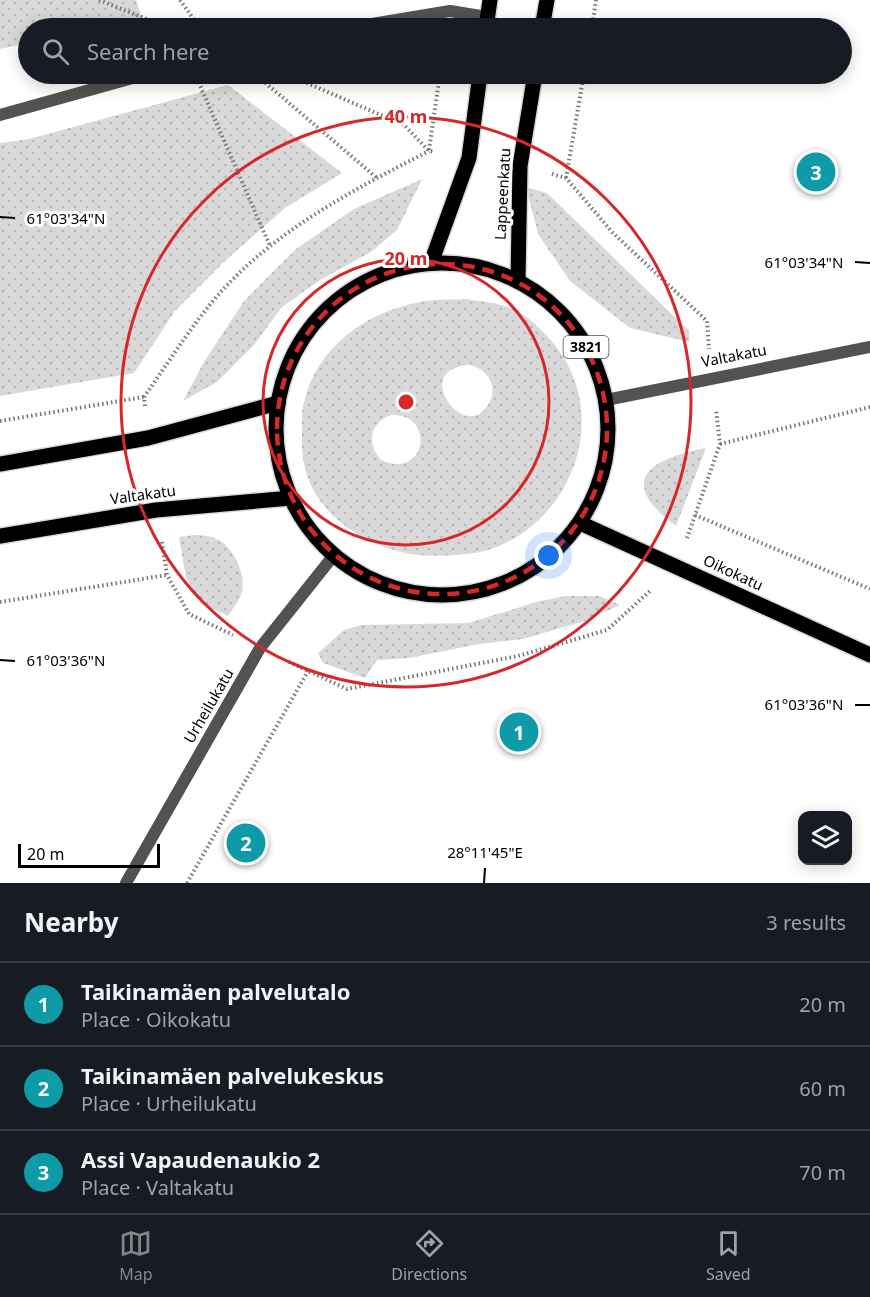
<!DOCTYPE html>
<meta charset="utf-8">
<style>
:root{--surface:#171b24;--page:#20242c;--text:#f1f3f6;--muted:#9ea1a6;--line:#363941;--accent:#858687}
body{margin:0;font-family:"Noto Sans",sans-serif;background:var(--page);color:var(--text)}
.controls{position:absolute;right:18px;bottom:18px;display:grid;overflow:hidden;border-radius:12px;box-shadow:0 3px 15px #0003}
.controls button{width:54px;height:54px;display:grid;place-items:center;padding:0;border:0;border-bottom:2px solid var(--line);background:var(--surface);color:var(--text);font:30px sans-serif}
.scale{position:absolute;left:18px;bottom:15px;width:142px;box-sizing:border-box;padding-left:6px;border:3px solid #000;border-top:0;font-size:16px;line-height:21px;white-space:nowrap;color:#000;-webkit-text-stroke:4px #fff;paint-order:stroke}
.you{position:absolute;left:549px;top:556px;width:21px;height:21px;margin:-15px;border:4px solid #fff;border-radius:50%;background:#1a73e8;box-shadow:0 0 0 9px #1a73e833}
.badge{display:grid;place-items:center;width:39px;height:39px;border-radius:50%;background:var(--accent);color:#fff;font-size:20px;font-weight:700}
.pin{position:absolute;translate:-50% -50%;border:3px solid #fff;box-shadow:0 2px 6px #0006}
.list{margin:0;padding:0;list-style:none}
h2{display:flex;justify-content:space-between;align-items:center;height:78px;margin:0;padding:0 24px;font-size:26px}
h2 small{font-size:20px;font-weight:400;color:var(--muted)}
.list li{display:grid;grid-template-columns:39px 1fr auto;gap:18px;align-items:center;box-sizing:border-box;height:84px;padding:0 24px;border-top:2px solid var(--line)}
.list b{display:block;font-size:22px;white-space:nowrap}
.list p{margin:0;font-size:20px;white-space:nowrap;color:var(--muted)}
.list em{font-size:20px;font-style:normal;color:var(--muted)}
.icon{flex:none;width:33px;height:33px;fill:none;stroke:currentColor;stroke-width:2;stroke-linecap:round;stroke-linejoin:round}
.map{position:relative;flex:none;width:870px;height:883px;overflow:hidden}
.search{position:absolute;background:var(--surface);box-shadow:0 3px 15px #0003;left:18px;right:18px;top:18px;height:66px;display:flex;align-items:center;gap:15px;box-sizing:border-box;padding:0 21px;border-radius:33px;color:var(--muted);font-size:22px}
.sheet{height:330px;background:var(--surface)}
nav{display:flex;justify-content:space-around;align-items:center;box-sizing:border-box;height:84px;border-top:2px solid var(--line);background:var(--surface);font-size:16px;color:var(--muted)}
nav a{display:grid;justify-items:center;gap:3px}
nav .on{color:var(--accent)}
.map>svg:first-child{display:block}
</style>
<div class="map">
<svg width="870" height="883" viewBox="0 0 870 883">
<defs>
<pattern id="grass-dots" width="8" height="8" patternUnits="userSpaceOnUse" patternTransform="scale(1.5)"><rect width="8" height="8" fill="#d9d9d9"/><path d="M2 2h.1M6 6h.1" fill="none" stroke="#b8b8b8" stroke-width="1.8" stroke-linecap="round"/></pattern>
</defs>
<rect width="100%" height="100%" fill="#fff"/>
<g fill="url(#grass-dots)" fill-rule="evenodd">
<path d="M0 0H136L145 28H28V43L0 49Z"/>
<path d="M228 85 342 173 285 208 226 260 175 311 134 373 0 396V143L29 139Z"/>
<path d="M422 179 397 230 371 252 320 280 282 307 253 346 217 382 183 401 204 362 244 301 296 249 354 209Z"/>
<path d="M526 187 547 193 683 325 689 330V342L630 328 570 281 538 234Z"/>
<path d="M465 299C478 301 492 302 505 306 526 313 544 331 557 348 613 421 568 531 480 552 471 554 461 554 453 555 411 559 376 549 343 524 313 501 300 471 302 434 302 424 301 412 304 402 317 347 366 312 420 302 434 299 450 300 465 299ZM470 365C486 369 498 384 490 401 468 449 407 368 470 365ZM391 415C437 413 426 481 381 460 366 443 370 423 391 415Z"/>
<path d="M706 448 676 526C616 482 648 459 706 448Z"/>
<path d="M195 535C204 535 211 536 219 540 234 548 248 578 241 595 238 602 232 610 228 616L201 603 186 578 179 537Z"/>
<path d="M566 596H599L620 605 585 621 523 639 479 644 409 658 377 660 365 678 323 663 318 653 344 630 361 625 468 623 540 601Z"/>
</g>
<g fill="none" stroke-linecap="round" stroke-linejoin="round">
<defs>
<g id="primary">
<path d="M486 28 490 0"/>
<path d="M542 28 547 0"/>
<path d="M431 263 469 158 480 74"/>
<circle cx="442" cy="429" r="166"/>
<path d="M518 281 520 166 535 74"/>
<path d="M0 464 148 438 278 403"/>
<path d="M580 523 870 655"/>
<path d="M0 536 156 510 291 498"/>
</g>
</defs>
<use href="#primary" stroke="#dbdbdb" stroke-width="18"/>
<g stroke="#747474" stroke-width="4" stroke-dasharray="1.5 3" stroke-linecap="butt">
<path d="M99 0 169 28"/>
<path d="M180 0 200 28"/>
<path d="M592 28 596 0"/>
<path d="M195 74 270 246"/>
<path d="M255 74 377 178"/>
<path d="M286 74 404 125 429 151 435 152"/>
<path d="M429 150 440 74"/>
<path d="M552 174 566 178 613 233 707 321 709 349"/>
<path d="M566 178 584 74"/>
<path d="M145 406 144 397C166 366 188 331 213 301 270 233 351 191 429 151"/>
<path d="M0 421 144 397"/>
<path d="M720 444 870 407"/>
<path d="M695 515 870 589"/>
<path d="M687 538 720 444 716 410"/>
<path d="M162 542 167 575 189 614 233 635"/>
<path d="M0 602 167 575"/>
<path d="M289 662 347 689 518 656 607 630 650 591"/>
<path d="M187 883 308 671"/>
</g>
<g stroke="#525252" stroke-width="12">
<path d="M348 28 450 11 487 17"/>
<path d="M0 115 147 74"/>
</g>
<path stroke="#525252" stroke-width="12" d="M606 400 870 347"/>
<path stroke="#525252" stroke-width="12" d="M126 883 260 648 334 555"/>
<use href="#primary" stroke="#000" stroke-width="15"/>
</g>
<path fill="none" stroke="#d62828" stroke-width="4.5" stroke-dasharray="12 8" stroke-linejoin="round" d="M277 429a165 165 0 1 1 330 0a165 165 0 1 1-330 0Z"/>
<path fill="none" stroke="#000" stroke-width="2" d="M0 217 15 218M855 262 870 263M0 660 15 661M855 705H870M484 883 485 868"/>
<g fill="none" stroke="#d62828" stroke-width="3">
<circle cx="406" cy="402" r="143"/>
<circle cx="406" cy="402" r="285"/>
</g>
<g text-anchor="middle" stroke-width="6" stroke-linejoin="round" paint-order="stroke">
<rect fill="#fff" stroke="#4c4c4c" stroke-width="1.5" x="563.5" y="336" width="45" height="22" rx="4.5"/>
<g font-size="14" font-weight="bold" fill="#000">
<text x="586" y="352">3821</text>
</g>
<g font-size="15" fill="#000" stroke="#fff">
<text transform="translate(503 194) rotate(-87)" y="5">Lappeenkatu</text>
<text transform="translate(734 356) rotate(-11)" y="5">Valtakatu</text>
<text transform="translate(143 495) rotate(-8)" y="5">Valtakatu</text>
<text transform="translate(733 573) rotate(25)" y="5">Oikokatu</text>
<text transform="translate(209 706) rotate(-60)" y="5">Urheilukatu</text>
</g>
</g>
<g font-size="15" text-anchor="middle" fill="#000" stroke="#fff" stroke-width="6" stroke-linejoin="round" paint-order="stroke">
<text x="66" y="224">61°03'34"N</text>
<text x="804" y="268">61°03'34"N</text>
<text x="66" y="666">61°03'36"N</text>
<text x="804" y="710">61°03'36"N</text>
<text x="485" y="858">28°11'45"E</text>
</g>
<circle cx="406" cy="402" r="9" fill="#d62828" stroke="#fff" stroke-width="3"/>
<g font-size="18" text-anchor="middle" font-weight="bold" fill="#d62828" stroke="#fff" stroke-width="6" stroke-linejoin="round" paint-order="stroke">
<text x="406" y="123">40 m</text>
<text x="406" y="265">20 m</text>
</g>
</svg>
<div class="controls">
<button><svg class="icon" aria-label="layers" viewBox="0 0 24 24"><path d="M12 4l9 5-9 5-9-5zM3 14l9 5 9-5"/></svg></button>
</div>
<div class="scale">20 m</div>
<div class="you"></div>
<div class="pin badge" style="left:519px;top:732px;background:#0f9aa8">1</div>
<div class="pin badge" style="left:246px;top:843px;background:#0f9aa8">2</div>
<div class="pin badge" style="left:816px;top:172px;background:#0f9aa8">3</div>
<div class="search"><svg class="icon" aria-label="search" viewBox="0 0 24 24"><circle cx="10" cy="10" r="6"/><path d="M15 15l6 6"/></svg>Search here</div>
</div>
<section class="sheet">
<h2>Nearby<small>3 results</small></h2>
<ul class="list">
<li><span class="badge" style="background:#0f9aa8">1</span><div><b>Taikinamäen palvelutalo</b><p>Place · Oikokatu</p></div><em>20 m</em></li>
<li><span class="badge" style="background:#0f9aa8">2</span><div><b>Taikinamäen palvelukeskus</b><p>Place · Urheilukatu</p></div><em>60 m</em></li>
<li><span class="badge" style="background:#0f9aa8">3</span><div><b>Assi Vapaudenaukio 2</b><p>Place · Valtakatu</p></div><em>70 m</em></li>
</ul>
</section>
<nav>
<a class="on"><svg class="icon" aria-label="map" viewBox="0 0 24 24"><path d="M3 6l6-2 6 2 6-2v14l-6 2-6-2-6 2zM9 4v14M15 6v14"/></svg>Map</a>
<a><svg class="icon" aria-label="directions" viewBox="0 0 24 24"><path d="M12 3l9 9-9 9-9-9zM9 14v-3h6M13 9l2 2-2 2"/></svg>Directions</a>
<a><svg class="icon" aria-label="saved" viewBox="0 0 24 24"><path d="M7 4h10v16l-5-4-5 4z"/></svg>Saved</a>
</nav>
